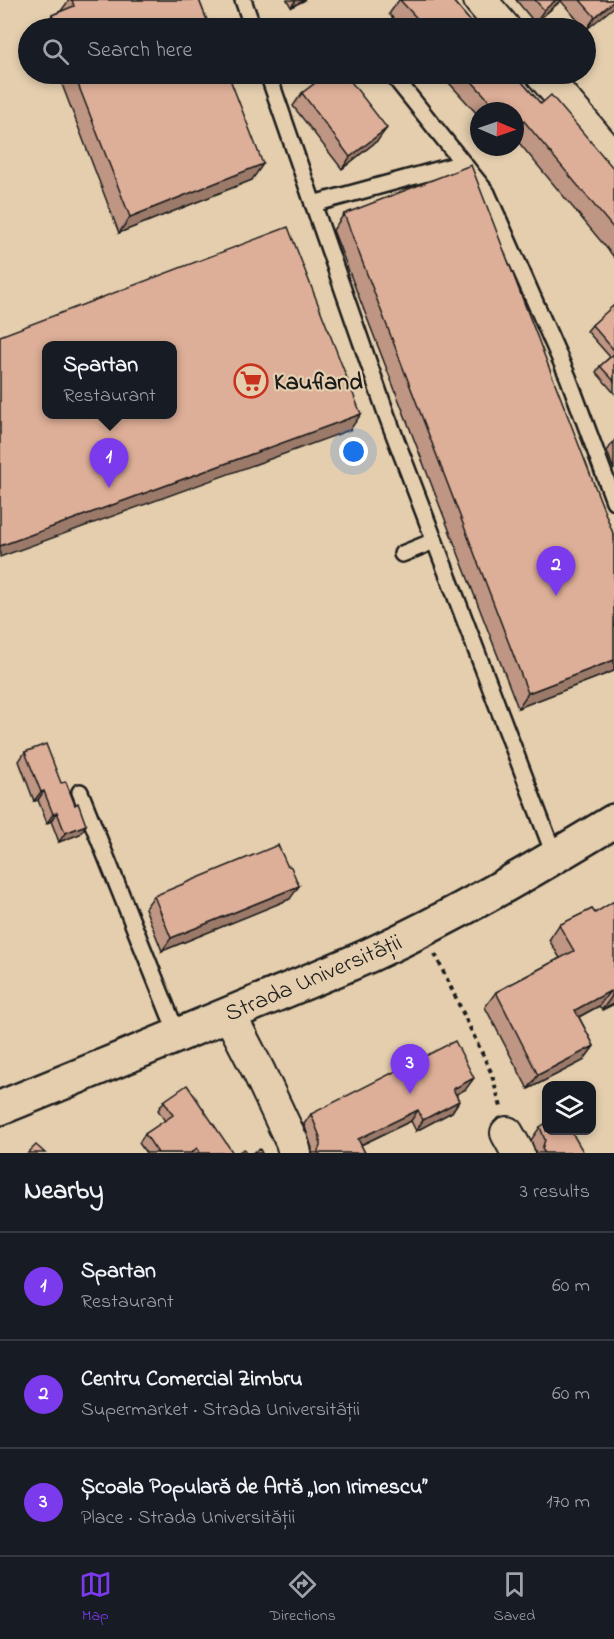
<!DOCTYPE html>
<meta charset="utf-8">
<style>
:root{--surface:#171b24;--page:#20242c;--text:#f1f3f6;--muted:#9ea1a6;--line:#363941;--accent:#7c3aed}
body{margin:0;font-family:"Indie Flower",sans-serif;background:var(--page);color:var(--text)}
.controls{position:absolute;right:18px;bottom:18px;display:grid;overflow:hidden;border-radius:12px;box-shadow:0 3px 9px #0003}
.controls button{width:54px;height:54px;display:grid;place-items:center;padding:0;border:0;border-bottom:2px solid var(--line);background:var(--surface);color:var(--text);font:30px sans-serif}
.compass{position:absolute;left:470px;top:102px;width:54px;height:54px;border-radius:50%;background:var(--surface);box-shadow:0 3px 9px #0003;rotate:92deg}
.you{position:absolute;left:354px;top:452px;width:21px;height:21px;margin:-15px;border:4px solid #fff;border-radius:50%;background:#1a73e8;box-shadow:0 0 0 9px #1a73e833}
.badge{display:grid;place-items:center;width:39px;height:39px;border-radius:50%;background:var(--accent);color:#fff;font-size:20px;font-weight:700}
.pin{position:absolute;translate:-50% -50px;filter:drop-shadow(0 2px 3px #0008)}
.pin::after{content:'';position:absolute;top:32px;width:21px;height:18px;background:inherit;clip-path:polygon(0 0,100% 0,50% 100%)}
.popup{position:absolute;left:42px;top:341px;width:135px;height:78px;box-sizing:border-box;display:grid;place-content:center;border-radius:12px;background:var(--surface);filter:drop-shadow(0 2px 4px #0005);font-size:20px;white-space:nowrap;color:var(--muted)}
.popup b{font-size:22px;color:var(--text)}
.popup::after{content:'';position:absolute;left:50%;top:100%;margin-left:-12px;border:12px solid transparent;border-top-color:var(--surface)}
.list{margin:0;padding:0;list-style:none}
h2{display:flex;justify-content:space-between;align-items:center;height:78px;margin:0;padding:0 24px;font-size:26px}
h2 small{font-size:20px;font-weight:400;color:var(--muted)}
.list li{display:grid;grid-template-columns:39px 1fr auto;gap:18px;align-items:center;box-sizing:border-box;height:108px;padding:0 24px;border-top:2px solid var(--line)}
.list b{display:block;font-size:22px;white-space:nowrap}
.list p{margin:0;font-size:20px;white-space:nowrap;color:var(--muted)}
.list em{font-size:20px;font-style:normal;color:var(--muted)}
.icon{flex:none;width:33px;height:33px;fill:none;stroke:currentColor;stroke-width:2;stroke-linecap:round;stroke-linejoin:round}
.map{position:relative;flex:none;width:614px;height:1153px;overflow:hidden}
.search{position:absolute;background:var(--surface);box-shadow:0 3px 9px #0003;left:18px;right:18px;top:18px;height:66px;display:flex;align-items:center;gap:15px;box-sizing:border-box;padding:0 21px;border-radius:33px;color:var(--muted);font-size:22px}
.sheet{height:402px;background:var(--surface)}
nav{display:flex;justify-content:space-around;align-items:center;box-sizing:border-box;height:84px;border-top:2px solid var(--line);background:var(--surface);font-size:16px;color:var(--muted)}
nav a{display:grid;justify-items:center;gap:3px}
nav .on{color:var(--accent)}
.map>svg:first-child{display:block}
</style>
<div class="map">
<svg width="614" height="1153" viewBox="0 0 614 1153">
<rect width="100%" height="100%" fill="#e4ceae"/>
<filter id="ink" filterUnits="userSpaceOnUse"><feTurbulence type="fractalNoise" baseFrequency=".0167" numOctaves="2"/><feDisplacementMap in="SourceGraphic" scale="12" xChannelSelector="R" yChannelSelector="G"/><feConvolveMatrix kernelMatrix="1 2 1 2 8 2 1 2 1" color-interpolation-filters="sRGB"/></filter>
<g filter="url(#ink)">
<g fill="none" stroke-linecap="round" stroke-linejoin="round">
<defs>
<g id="service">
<path d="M243 0 253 28"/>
<path d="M268 74 387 416 555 857"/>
<path d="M392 74 487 193 568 377 614 501"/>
<path d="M313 204 463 163"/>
<path d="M402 554 434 541"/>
<path d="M80 792 178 1036"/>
</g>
<g id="minor">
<path d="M480 0 504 28"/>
<path d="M542 74 614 159"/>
<path d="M229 1014 258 1070 292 1142 295 1153"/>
<path d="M507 1133 518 1153"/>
</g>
<path id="tertiary" d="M0 1108C85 1074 169 1039 253 1004 292 988 332 972 370 955 455 916 535 869 614 821"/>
</defs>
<use href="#service" stroke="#1c1c1c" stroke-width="20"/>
<use href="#minor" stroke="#1c1c1c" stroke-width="36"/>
<use href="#tertiary" stroke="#1c1c1c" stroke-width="38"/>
<path stroke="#1c1c1c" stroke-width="4" stroke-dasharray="4.5 4.5" stroke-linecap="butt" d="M435 954 491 1072 501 1107"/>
<use href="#service" stroke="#e4ceae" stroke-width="15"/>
<use href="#minor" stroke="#e4ceae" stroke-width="32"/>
<use href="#tertiary" stroke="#e4ceae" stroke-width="33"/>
</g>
<g fill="#bf9683" stroke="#1c1c1c" stroke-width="1.5">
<path d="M69 0H199L210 28H42L52 15 61 11Z"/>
<path d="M287 0H305L291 7Z"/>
<path d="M399 0H452L476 28H402L389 14Z"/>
<path d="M516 0H614L586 30 561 1 535 23Z"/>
<path d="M58 74H228L252 180 119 233Z"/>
<path d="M441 74H515L541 104 614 169V257L515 138V111H479V116Z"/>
<path d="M302 93 378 140 342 169 293 106Z"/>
<path d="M344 214 614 536V671L518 708 333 230Z"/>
<path d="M614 306V393L596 372 600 366 610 357 587 331 592 325Z"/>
<path d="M614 441V470L607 451Z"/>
<path d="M25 752 80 834 59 842 51 821 47 823 38 800 34 801 19 761Z"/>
<path d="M154 896 290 899 162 951 145 908Z"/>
<path d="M592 909 614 1004 602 1010 599 1006 579 1017 594 1046 583 1061 528 1089 485 1007 496 992 560 958 549 940 559 925Z"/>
<path d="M466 1089 456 1094 459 1101 452 1112 416 1131 411 1121 361 1145 365 1153H312V1148L304 1124 311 1114Z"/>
<path d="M164 1101 233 1153H146L139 1143 145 1134 165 1121 158 1110Z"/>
<path d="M540 1127 584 1153H536L531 1140Z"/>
</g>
<g fill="#9b7a6a" stroke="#1c1c1c" stroke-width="1.5">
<path d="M296 0H305L291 7Z"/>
<path d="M556 0H561L535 23 544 10Z"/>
<path d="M614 1V7L586 30 595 17Z"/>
<path d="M524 121 515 133V129Z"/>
<path d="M387 128 378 140 342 169 350 157Z"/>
<path d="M263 164 252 180 119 233 130 217Z"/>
<path d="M361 414 350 430 0 557V546Z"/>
<path d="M614 660V671L518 708 528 693Z"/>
<path d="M44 791 38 800 34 801 41 792Z"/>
<path d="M57 812 51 821 47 823 53 814Z"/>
<path d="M86 825 80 834 59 842 65 833Z"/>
<path d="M299 886 290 899 162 951 171 938Z"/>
<path d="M610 991 599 1006 565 1024 575 1010Z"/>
<path d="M614 995V1004L602 1010 612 996Z"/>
<path d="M594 1046 583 1061 528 1089 538 1075Z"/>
<path d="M474 1078 466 1089 446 1100 453 1089Z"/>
<path d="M459 1101 452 1112 416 1131 423 1120Z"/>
<path d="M418 1110 411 1121 350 1150 358 1139Z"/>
</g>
<g fill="#deaf98" stroke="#1c1c1c" stroke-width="1.5" fill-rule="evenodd">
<path d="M72 0H199L210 28H57L52 15 74 6Z"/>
<path d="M400 0H452L476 28H426Z"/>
<path d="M535 0H556L544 10Z"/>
<path d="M580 0H614V1L595 17Z"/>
<path d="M74 74H228L263 164 130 217Z"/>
<path d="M327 74H345L387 128 350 157 302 93Z"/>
<path d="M465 74H515L541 104 551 95 614 169V229L524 121 515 129V111H499Z"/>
<path d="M471 165 614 536V660L528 693 344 214Z"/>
<path d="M288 227 361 414 0 546V336ZM46 345H172V414H46Z"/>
<path d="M613 306H614V350L592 325Z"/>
<path d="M614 354V381L600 366Z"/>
<path d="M46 744 61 783 66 782 75 805 78 803 86 825 65 833 57 812 53 814 44 791 41 792 25 752Z"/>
<path d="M278 845 287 865 291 867 299 886 171 938 154 896Z"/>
<path d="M614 901V995L612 996 610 991 575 1010 594 1046 538 1075 496 992 574 951 559 925 592 909 595 913Z"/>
<path d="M455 1041 474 1078 453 1089 459 1101 423 1120 418 1110 358 1139 365 1153H318V1151L320 1146V1137L311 1114Z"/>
<path d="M187 1085 233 1153H200L197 1148 191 1153H158L145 1134 173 1115 164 1101Z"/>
<path d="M546 1123V1131H571L584 1153H545L542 1149 545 1140 540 1127Z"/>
<path d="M36 1145 45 1153H28Z"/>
<path d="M244 1149 246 1153H237Z"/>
<path d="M260 1149 262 1153H252Z"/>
</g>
</g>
<defs>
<symbol id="supermarket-ring" viewBox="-11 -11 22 22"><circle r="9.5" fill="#e4ceae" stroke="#c8321e" stroke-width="1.5"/><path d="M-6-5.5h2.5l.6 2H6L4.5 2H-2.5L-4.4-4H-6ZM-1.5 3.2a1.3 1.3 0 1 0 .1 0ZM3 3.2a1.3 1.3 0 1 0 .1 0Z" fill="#c8321e"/></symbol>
</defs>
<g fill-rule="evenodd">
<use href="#supermarket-ring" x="232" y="362" width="38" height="38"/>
</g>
<g text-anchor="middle" stroke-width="4.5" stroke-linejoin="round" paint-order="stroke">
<g font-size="24" font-weight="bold" fill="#1c1c1c" stroke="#e4ceae" text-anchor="start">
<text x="274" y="389">Kaufland</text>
</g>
<g font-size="24" fill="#1c1c1c" stroke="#e4ceae">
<text transform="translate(313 977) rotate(-23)" y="8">Strada Universității</text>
</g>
</g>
</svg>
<div class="controls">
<button><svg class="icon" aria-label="layers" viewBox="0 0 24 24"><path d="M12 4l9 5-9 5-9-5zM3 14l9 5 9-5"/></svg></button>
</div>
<svg class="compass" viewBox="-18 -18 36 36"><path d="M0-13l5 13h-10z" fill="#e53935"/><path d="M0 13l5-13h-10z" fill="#9ea1a6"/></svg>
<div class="you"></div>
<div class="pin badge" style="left:109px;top:488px">1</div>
<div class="popup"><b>Spartan</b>Restaurant</div>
<div class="pin badge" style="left:556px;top:596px">2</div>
<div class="pin badge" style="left:410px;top:1094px">3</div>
<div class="search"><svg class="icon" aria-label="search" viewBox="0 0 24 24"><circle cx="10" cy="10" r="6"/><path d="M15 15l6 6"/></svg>Search here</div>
</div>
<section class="sheet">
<h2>Nearby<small>3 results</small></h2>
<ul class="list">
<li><span class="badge">1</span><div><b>Spartan</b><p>Restaurant</p></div><em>60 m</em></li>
<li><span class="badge">2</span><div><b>Centru Comercial Zimbru</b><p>Supermarket · Strada Universității</p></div><em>60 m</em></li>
<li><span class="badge">3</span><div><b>Școala Populară de Artă „Ion Irimescu”</b><p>Place · Strada Universității</p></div><em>170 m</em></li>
</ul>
</section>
<nav>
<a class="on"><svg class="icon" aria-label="map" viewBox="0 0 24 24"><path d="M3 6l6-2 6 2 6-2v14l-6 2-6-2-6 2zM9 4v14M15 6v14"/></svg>Map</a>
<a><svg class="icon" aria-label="directions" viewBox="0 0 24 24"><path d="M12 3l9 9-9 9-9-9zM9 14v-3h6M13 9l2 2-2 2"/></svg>Directions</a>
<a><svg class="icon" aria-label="saved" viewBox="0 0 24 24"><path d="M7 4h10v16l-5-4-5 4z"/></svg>Saved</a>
</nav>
